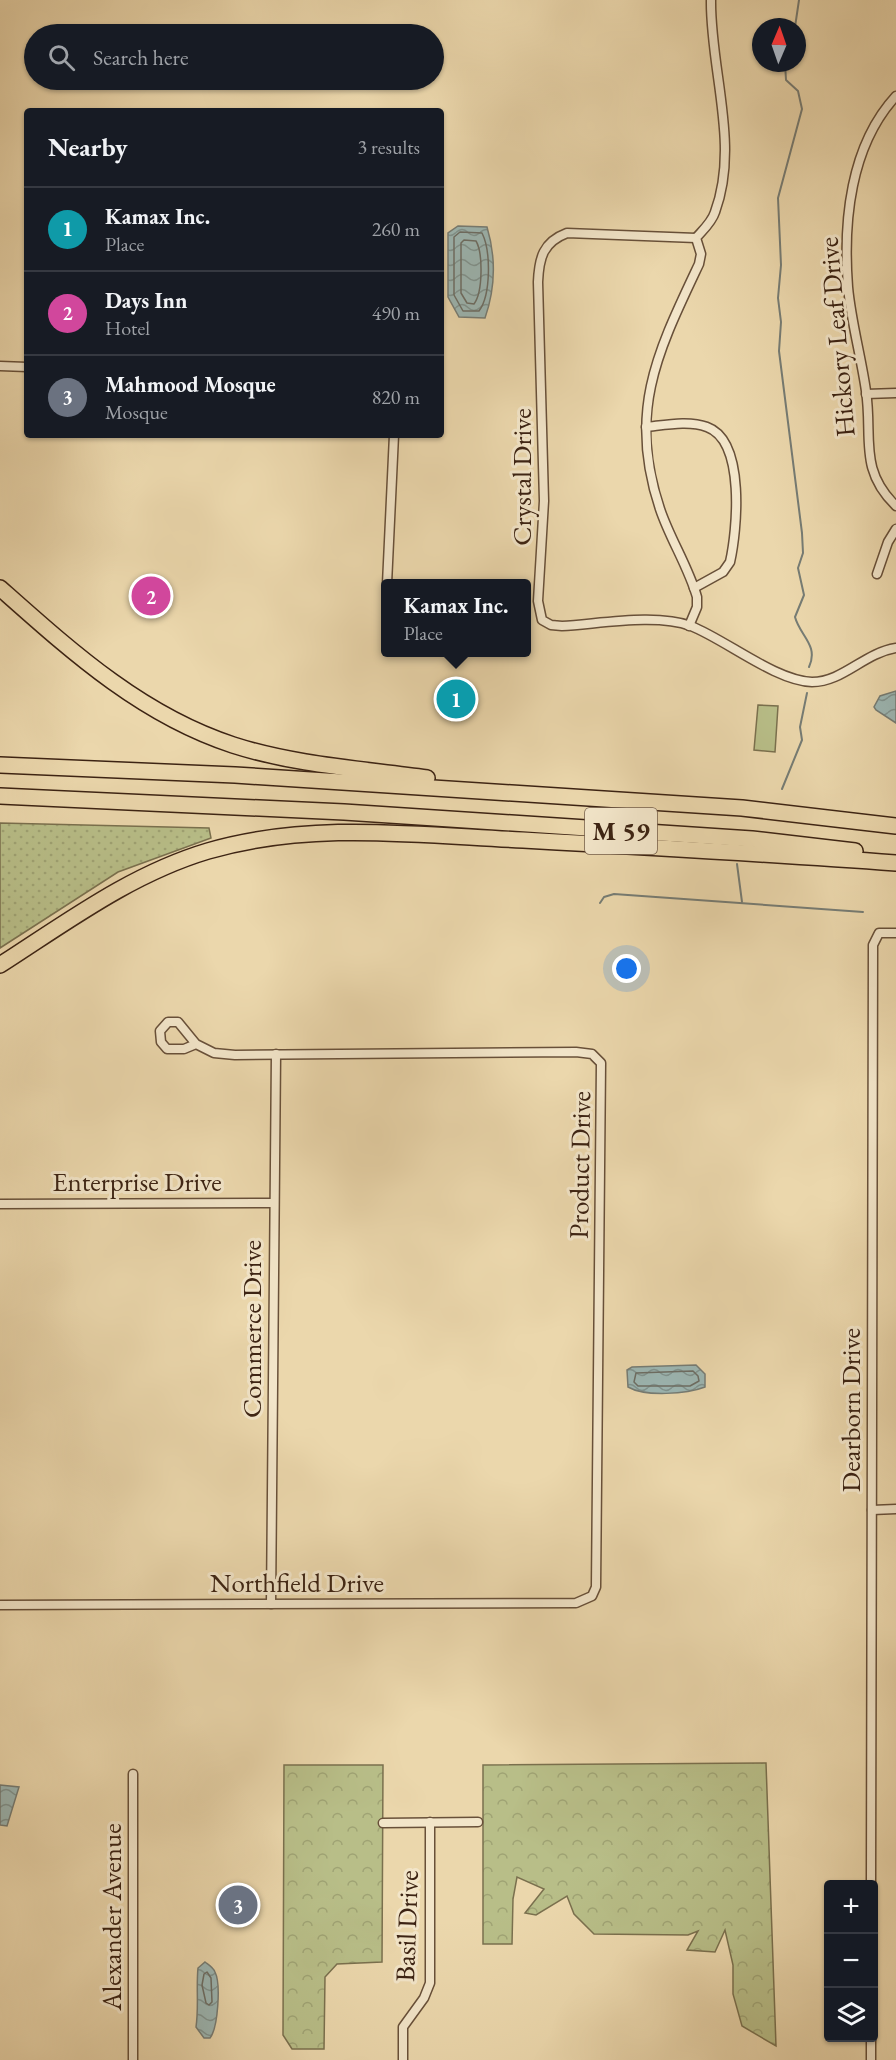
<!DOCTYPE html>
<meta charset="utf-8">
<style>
:root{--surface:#171b24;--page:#242831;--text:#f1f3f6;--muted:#9ea1a6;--line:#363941;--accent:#c59692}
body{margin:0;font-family:"EB Garamond",serif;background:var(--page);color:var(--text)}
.controls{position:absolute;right:18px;bottom:18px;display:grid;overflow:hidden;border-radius:6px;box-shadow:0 2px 4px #0004}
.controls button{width:54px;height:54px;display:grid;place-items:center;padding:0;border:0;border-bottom:2px solid var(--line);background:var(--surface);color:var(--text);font:30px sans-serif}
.compass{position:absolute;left:752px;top:18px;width:54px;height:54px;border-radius:50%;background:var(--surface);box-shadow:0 2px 4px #0004;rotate:2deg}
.you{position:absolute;left:627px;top:969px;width:21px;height:21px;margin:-15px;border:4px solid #fff;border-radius:50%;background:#1a73e8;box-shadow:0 0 0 9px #1a73e833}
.badge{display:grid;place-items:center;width:39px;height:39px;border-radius:50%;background:var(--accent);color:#fff;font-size:20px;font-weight:700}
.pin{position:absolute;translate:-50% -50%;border:3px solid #fff;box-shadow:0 2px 6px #0006}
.popup{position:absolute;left:381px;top:579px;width:150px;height:78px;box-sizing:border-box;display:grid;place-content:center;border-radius:6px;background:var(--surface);filter:drop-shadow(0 2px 4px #0005);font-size:20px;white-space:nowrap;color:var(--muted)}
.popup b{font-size:22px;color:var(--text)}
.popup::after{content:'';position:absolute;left:50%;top:100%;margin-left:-12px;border:12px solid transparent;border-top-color:var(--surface)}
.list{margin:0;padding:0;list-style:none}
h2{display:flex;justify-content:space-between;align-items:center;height:78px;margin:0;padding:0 24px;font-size:26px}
h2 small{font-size:20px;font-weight:400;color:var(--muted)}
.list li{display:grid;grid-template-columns:39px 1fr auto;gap:18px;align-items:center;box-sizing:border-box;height:84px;padding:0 24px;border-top:2px solid var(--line)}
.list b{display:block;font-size:22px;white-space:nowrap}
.list p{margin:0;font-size:20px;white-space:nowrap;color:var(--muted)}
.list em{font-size:20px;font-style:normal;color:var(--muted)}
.icon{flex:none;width:33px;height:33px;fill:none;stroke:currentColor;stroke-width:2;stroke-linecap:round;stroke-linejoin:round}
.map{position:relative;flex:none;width:896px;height:2060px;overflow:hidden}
.search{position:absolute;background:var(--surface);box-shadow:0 2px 4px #0004;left:24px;top:24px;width:420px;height:66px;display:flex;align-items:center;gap:15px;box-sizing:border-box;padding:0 21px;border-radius:33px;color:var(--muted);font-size:22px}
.panel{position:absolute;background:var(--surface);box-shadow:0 2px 4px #0004;left:24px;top:108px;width:420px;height:330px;border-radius:6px}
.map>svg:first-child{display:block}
</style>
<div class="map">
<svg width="896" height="2060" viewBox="0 0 896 2060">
<defs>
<pattern id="grass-dots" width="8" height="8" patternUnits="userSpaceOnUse" patternTransform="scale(1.5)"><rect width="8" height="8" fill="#b8be88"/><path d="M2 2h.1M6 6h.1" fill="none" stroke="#9fa374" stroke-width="1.8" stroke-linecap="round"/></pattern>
<pattern id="forest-crowns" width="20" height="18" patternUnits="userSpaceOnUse" patternTransform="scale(1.5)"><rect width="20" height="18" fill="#b8be88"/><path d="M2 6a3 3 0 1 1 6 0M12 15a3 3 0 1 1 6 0" fill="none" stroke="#9fa374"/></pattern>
<pattern id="water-waves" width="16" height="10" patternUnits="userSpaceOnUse" patternTransform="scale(1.5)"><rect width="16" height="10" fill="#9cb7b4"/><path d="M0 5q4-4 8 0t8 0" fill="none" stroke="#809491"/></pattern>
</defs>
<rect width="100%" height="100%" fill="#ebd7ac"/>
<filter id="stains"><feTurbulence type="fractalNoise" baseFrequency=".00333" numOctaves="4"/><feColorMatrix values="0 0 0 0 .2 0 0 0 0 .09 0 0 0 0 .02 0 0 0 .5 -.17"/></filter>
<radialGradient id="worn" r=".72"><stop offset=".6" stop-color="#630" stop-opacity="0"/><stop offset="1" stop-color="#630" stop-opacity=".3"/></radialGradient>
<path fill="url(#grass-dots)" stroke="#7a704e" stroke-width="1.5" d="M0 823 209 828 211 838 118 872 0 948Z"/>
<g fill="url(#forest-crowns)" stroke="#7a704e" stroke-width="1.5">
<path d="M766 1763 776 2046 742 2026 733 1994V1965L725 1930 715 1952 687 1950 698 1931 688 1935 594 1934 574 1914 567 1896 536 1915 525 1913 544 1889 517 1877 513 1899 512 1944H483V1765Z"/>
<path d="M284 1765H383L382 1962 337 1964 325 1977 324 2049H292L283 2035Z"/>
</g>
<path fill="#b8be88" stroke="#7a704e" stroke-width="1.5" d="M758 705 778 706 775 752 754 750Z"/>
<g fill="url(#water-waves)" stroke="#767c74" stroke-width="1.5">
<path d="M458 226 487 227C496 257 495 289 485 318L459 317 448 297V233Z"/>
<path d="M896 691V723L876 710 874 707 880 696Z"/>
<path d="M696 1365 705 1374V1387C687 1394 645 1397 628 1387L627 1370 632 1367Z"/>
<path d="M0 1785 19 1787 7 1826 0 1825Z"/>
<path d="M205 1962C209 1965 213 1967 215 1972 221 1984 218 2028 210 2038H204L196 2027C199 2006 196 1988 198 1968Z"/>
</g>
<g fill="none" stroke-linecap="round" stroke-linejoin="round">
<g stroke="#6c6d64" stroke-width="1.5">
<path d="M460 232 482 233C491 251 491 295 479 311H463L454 295V237Z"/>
<path d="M464 240 476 241C483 253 483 292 474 304L467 303 461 293V243Z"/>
<path d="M693 1371 698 1376 699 1381 690 1386H638L634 1382 636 1373Z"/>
<path d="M207 1972 211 1978 212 2002 209 2005 206 2003 202 1985 204 1974Z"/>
</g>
<g stroke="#767c74" stroke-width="2">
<path d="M795 27 799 0"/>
<path d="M785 63 786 80 798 91 802 109 778 198 781 265 778 298 781 322 779 351 802 533 803 553 798 568 804 595 795 617C800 636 819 645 809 667"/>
<path d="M782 789 802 740 800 727 807 693"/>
<path d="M737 864 742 902"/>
<path d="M600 903 604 897 614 894 863 912"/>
</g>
<defs>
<g id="street">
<path d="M896 96C850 146 843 222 848 287 851 321 861 356 866 391 873 437 858 469 896 506"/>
<path d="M696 238 567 233C543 242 539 258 538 282L544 501 538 601 542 620 551 625 562 626C599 624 656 613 691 626 726 640 776 681 812 682 843 682 864 653 896 648"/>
<path d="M0 366 27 367"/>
<path d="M866 394 896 393"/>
<path d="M646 427C665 425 689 420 707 427 746 441 737 531 730 562L723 572 694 588"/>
<path d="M877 574 888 542 896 529"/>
<path d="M387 584 394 435"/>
<path d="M689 626 697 607V597C688 566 670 539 660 509 627 411 658 351 699 264L701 254 696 238C703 230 712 222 715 212 740 145 710 69 711 0"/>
<path d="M0 1204 274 1203"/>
<path d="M872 1510 896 1509"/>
<path d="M271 1604 276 1054"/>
<path d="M0 1605 576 1603 592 1596 596 1587 601 1063 592 1054 576 1052 235 1055 214 1053 196 1044 178 1022H168L160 1031 161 1042 167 1049H184L196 1044"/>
<path d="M133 1774V2060"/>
<path d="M383 1823 478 1822"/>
<path d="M871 1884 873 945 879 933H896"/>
<path d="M403 2060V2027L424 1998 430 1983V1822"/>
<path d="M871 2060V2038"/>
</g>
<g id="highway">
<path d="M0 588C71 651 141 715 233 745 295 765 363 769 427 778"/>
<path d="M0 765 235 775 742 808 896 826"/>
<path d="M0 796 344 812 752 839 855 851"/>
<path d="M0 965C67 922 131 874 208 851 311 821 418 835 523 840 648 847 772 854 896 863"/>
</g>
</defs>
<use href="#street" stroke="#685039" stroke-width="11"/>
<use href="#highway" stroke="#3c2313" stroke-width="18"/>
<use href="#street" stroke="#f2e5c9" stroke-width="8"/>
<use href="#highway" stroke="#ebd7ac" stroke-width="15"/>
</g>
<g text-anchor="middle" stroke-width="6" stroke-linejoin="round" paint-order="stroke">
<rect fill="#f2e5c9" stroke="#735d4a" stroke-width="1.5" x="585" y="808" width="72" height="46" rx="4.5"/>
<g font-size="26" font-weight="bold" fill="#3c2313">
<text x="621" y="840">M 59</text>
</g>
<g font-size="27" fill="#3c2313" stroke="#f2e5c9">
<text transform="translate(837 337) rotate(-95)" y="9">Hickory Leaf Drive</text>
<text transform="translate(522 477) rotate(-90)" y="9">Crystal Drive</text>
<text transform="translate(580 1165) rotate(-89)" y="9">Product Drive</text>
<text x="137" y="1191">Enterprise Drive</text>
<text transform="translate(252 1329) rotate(-90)" y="9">Commerce Drive</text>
<text transform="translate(851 1410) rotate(-90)" y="9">Dearborn Drive</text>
<text x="297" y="1592">Northfield Drive</text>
<text transform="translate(112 1917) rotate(-90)" y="9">Alexander Avenue</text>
<text transform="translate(407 1926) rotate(-88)" y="9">Basil Drive</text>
</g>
</g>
<rect width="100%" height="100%" filter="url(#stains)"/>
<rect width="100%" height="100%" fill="url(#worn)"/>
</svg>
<div class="controls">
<button>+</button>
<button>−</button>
<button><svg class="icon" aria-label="layers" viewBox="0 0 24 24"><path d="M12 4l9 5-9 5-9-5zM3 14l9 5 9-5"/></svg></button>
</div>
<svg class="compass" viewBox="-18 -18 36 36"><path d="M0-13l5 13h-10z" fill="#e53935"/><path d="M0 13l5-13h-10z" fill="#9ea1a6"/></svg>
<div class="you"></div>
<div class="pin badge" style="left:456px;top:699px;background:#0f9aa8">1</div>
<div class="popup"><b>Kamax Inc.</b>Place</div>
<div class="pin badge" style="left:151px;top:596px;background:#d1479c">2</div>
<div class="pin badge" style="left:238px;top:1905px;background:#6b7280">3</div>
<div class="search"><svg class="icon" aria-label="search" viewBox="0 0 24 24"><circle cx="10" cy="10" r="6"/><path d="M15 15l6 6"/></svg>Search here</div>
<section class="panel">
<h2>Nearby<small>3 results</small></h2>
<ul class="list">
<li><span class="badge" style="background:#0f9aa8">1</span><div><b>Kamax Inc.</b><p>Place</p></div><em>260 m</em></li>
<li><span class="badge" style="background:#d1479c">2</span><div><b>Days Inn</b><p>Hotel</p></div><em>490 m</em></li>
<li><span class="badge" style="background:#6b7280">3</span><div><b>Mahmood Mosque</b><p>Mosque</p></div><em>820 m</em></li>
</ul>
</section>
</div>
